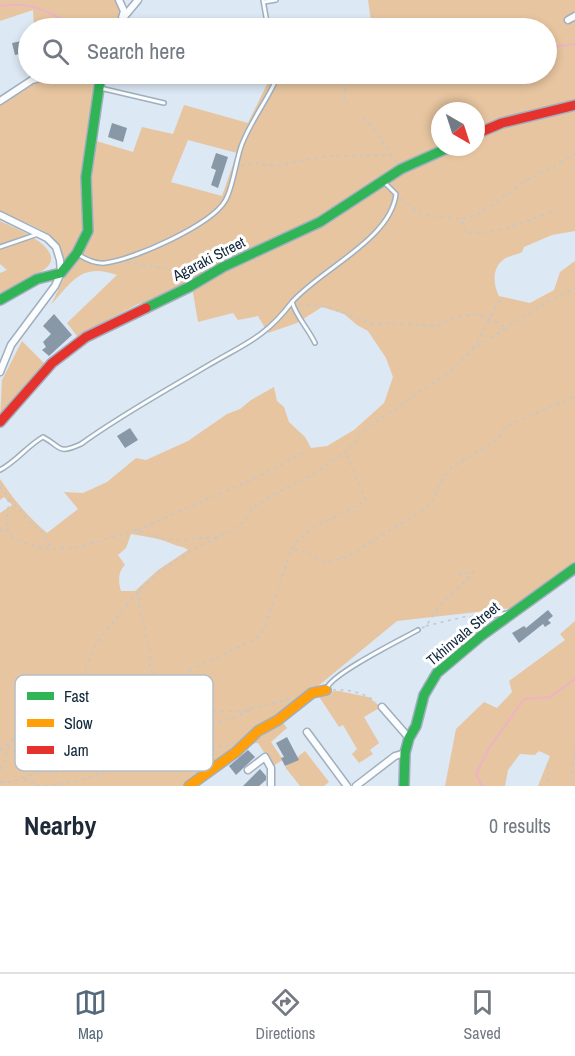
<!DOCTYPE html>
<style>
:root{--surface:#fff;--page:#f2f2f3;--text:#1f2937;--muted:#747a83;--line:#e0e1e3;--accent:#56697a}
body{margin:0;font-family:"Archivo Narrow",sans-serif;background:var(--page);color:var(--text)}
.compass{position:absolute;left:431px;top:102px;width:54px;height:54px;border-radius:50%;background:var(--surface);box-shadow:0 3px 9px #0003;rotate:141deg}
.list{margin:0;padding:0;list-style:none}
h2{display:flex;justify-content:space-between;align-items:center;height:78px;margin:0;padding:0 24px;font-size:26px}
h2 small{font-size:20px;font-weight:400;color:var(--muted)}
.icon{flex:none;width:33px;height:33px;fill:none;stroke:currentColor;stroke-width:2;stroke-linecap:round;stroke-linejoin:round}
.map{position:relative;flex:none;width:575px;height:786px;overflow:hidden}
.search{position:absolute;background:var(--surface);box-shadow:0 3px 9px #0003;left:18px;right:18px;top:18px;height:66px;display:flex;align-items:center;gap:15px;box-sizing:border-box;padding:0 21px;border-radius:33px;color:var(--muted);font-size:22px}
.sheet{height:186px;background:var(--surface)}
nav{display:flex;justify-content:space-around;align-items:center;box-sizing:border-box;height:84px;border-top:2px solid var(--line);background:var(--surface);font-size:16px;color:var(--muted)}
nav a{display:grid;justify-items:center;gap:3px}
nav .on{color:var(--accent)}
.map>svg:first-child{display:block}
</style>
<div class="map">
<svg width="575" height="786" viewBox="0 0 575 786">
<rect width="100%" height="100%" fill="#dce8f4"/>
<g fill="#e7c5a0" fill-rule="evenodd">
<path d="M0 0H118L124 4 116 28H34L33 10 0 21Z"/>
<path d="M368 0H575V101L525 111 476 131V111H440V147L400 165 337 207 170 293 155 300 138 304 77 336 67 323 117 275C82 263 73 280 51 305L67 272 91 233 92 221 88 184 93 140 133 152 142 127 173 134 184 105 248 123 272 74H546V28H372ZM188 140 237 153 222 196 171 182Z"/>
<path d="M75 74H98L85 232 64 267C64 231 28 225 0 212V104L26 86 41 79Z"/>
<path d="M575 107V231L552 235 524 247 522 252C516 255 508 256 503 260 492 268 493 285 499 296L530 303 554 290 560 272 575 261V565L513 608 397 621 278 719 187 786H0V513L12 505 4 497 0 500V479C14 500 28 517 47 533L78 509 64 492 83 493 107 482 136 458 146 460 188 441 227 414 240 409 251 400 274 387 277 401 284 407 289 422 305 437 311 448 327 446 354 430 384 403 393 377 386 358 368 331 357 325 344 314 322 307 297 323 268 333 258 316 238 320 233 313 198 322 192 287 419 163 459 147H476V138L480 136 553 112ZM131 534C147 537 160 538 175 545 180 547 183 546 188 550L158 570 135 591H121C118 581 118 572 125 565L118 555 126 548Z"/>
<path d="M0 221C13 227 74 251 42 271 28 279 14 285 0 294V273L7 270 0 264Z"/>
<path d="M22 341 45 364 26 384 0 420 2 380Z"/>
<path d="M575 621V786H538L550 756 539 751 535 755 520 754 508 770 505 786H445L456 729 484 702 497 708 512 692 509 681 565 640 560 634Z"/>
<path d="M339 691 368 697 381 707 364 717 379 743 370 750 373 754 359 763 352 754 357 749 343 725 339 727 316 692Z"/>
<path d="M281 720 287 728 271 742 283 760 273 766 258 743 247 744Z"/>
<path d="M305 751 329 782 324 786H300L285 767Z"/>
</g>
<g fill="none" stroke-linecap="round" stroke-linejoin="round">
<g stroke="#eeb3c4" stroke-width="2">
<path d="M0 6C37 0 45 15 76 23L79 28"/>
<path d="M546 48 575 44"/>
<path d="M482 786 476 774 489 748 524 699 550 697 575 679"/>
</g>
</g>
<g fill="#8898a6">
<path d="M26 40 28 52 15 55 12 43Z"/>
<path d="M112 123 127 128 123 142 108 137Z"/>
<path d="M216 153 228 157 218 188 211 185 216 170 211 168Z"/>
<path d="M54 314 72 335 49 356 42 350 46 347 43 342 51 334 43 326Z"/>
<path d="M130 428 138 440 125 448 117 436Z"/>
<path d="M548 610 553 616 548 620 551 623 545 627 543 624 519 643 512 633 524 626 526 628Z"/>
<path d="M287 737 299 760 285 766 281 758 284 757 276 743Z"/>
<path d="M248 750 255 757 236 775 229 766Z"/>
<path d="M260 769 266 776V780L259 786H243Z"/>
</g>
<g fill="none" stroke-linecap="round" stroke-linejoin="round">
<defs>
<g id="lane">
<path d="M263 0 268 28"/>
<path d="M264 2 276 0"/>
<path d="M100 88 164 103"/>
<path d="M0 247 38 234"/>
<path d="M79 255C87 260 95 264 105 263 133 260 211 225 225 201 233 189 236 159 242 144 251 121 266 102 276 80L274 74"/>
<path d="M315 343C308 328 297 318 292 302 321 269 391 239 396 194L385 183"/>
<path d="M0 470C17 461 27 446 43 437 62 447 57 455 81 444 121 415 165 391 207 366 244 344 265 338 292 302"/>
<path d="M472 619 508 613"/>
<path d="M327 688C333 673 400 640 418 630"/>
</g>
<g id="street">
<path d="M123 18 138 0"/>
<path d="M568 20 575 16"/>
<path d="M119 28 124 11 119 0"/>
<path d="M0 101 32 80 53 74"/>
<path d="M0 215 47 238 56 247 60 260 61 273 55 286 11 345 0 372"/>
<path d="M382 707 409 738"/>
<path d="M307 732 347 786"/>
<path d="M248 770 265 757 271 768V786"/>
<path d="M356 786 395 756 405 753"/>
</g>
<g id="fast">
<path d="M0 300 37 279 61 273 77 253 88 231 86 177 101 74"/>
<path d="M146 308 189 287 223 267 320 222 401 169 450 147"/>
<path d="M404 786 405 753 409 738 416 726 424 695 437 673 481 636 575 568"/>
</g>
<path id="slow" d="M189 786 236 752 258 731 278 720 312 693 326 690"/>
<g id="jam">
<path d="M476 134 502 123 575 105"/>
<path d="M0 422 52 363 86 337 146 308"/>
</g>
</defs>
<use href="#lane" stroke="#9fafbe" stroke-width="6"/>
<use href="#street" stroke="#9fafbe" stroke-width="9"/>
<use href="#fast" stroke="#9fafbe" stroke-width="12"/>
<use href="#slow" stroke="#9fafbe" stroke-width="12"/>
<use href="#jam" stroke="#9fafbe" stroke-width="12"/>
<g stroke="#c1c8cd" stroke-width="1.5" stroke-dasharray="3 4.5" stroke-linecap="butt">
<path d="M346 74 344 99 348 105"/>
<path d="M363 118 372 127 397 163"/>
<path d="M241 166 255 163 273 166 328 156 392 155"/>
<path d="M401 199 423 215 461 219 477 215 524 182 575 154"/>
<path d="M462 221 465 232C494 236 524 222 551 212"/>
<path d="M127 263 140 264 196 273"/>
<path d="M299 304 329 307 372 324 389 323 437 326 454 318 474 314 490 319 504 327"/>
<path d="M473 349 500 300"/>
<path d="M0 487 29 522 43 533 47 542 53 549 79 547 136 530 163 538 180 540 217 537"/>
<path d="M8 499C9 508 6 520 7 527 11 545 38 546 52 549"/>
<path d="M137 530 260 476 306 451"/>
<path d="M0 531 6 526"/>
<path d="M292 549C307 524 342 516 366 500L346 453"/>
<path d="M140 590 139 608 150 651V666L160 693"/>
<path d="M426 626 468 616"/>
<path d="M422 628 426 626 440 605 470 577 473 571 455 576"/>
<path d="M333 690C348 689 365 693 376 702"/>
<path d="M149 709 157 710 184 703"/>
<path d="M133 717 144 722 188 712 242 711 291 699"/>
<path d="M575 748 571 777 575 785"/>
<path d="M0 750 70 696 79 682 96 644 140 589 159 572 190 551 236 528 245 520 254 507 270 496 312 475 327 465 352 447 361 432 449 372 473 349 542 305 575 288"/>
<path d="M548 764 549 786"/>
<path d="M0 769C8 761 5 751 12 742"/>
<path d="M40 772H63L140 755 155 746 209 724 231 719 252 709"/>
<path d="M24 779 40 786"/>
<path d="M0 782H11L39 772 72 750 101 737 113 726 148 709 156 702 164 687 177 679 193 669 247 643 258 637 264 629 290 553 293 550C306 550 315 557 325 563L347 557 423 510 433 500 443 478 452 467 497 440 505 427 575 396"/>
<path d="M45 786 74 782 111 770H130L150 765 160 759 185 751 232 745"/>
</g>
<use href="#lane" stroke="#fafcfd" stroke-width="3"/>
<use href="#street" stroke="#fafcfd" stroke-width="6"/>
<use href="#fast" stroke="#30b455" stroke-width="9"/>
<use href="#slow" stroke="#ff9f0a" stroke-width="9"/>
<use href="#jam" stroke="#e5322d" stroke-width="9"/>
</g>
<g text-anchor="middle" stroke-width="6" stroke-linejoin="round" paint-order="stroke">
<g font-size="15" fill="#0e2539" stroke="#fff">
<text transform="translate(209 259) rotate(-27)" y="5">Agaraki Street</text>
<text transform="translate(463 634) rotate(-40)" y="5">Tkhinvala Street</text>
</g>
</g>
<rect x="15" y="675" width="198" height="96" rx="9" fill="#fff" stroke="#b7bec4" stroke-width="1.5"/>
<rect x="27" y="692" width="27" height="8" fill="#30b455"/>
<rect x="27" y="719" width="27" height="8" fill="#ff9f0a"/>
<rect x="27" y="746" width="27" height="8" fill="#e5322d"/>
<g font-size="16" fill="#0e2539">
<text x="64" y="702">Fast</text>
<text x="64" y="729">Slow</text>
<text x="64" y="756">Jam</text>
</g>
</svg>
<svg class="compass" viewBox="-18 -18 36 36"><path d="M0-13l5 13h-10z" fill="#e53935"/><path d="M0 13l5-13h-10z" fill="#747a83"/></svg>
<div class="search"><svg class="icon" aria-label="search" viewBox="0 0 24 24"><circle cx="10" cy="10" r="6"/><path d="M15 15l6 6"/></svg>Search here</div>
</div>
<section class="sheet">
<h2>Nearby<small>0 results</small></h2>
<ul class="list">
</ul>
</section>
<nav>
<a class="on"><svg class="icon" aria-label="map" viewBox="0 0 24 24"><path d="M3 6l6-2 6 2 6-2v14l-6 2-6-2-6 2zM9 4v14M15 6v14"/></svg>Map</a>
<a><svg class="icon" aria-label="directions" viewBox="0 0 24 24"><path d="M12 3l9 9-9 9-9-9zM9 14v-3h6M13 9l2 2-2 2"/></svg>Directions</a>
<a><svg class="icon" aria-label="saved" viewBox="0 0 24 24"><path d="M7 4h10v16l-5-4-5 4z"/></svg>Saved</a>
</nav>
